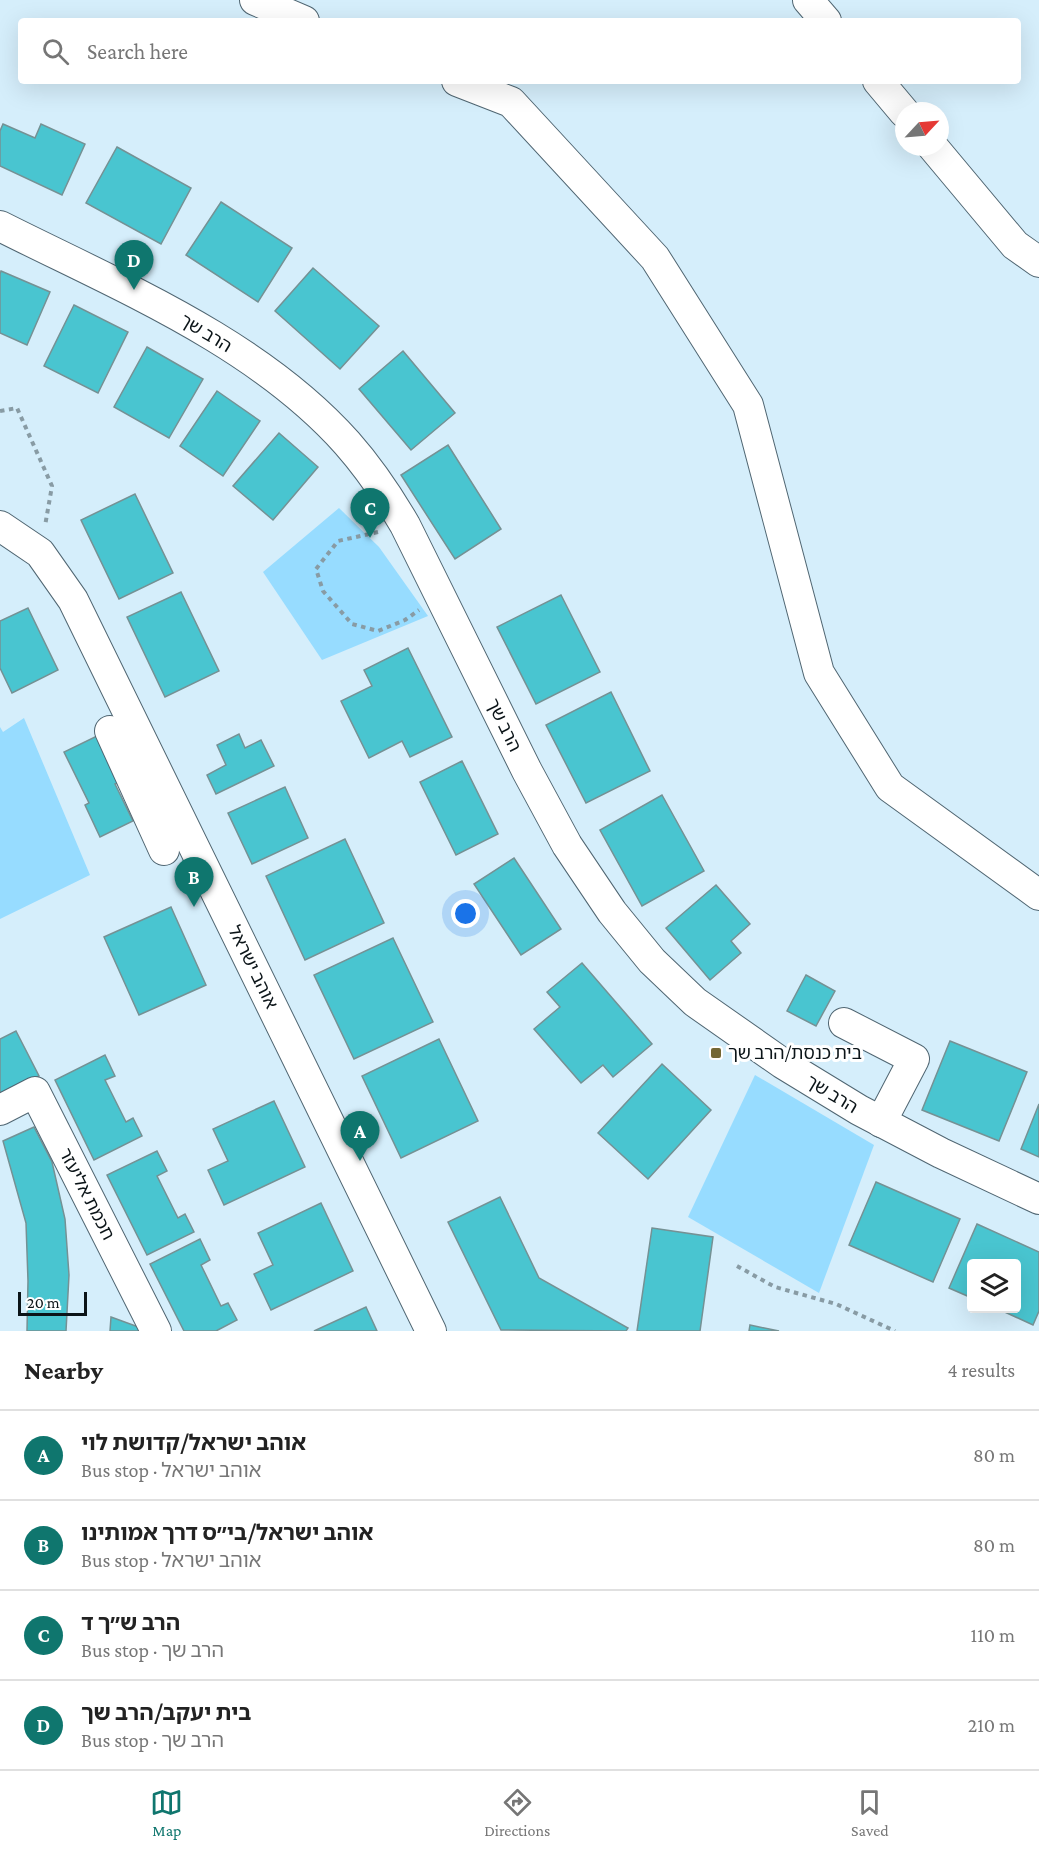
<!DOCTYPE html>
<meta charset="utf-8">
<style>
:root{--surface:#fff;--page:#f2f2f2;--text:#222;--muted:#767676;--line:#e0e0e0;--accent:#0f766e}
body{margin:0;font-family:"Crimson Pro","Noto Sans Hebrew",serif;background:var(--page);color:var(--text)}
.controls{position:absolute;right:18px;bottom:18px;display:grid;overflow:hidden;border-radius:6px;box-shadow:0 6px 24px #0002}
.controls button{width:54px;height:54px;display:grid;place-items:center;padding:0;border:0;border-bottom:2px solid var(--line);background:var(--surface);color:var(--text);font:30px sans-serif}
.compass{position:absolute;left:895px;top:102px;width:54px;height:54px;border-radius:50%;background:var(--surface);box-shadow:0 6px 24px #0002;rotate:64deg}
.scale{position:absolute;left:18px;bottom:15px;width:69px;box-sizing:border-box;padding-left:6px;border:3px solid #0b1418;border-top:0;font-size:16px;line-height:21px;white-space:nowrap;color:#0b1418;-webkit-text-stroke:4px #fff;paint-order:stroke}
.you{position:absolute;left:466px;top:914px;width:21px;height:21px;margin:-15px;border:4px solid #fff;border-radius:50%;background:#1a73e8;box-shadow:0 0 0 9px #1a73e833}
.badge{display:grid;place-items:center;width:39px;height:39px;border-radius:50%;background:var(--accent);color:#fff;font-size:20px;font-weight:700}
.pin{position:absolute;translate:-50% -50px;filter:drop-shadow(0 2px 3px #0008)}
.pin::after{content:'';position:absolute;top:32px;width:21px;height:18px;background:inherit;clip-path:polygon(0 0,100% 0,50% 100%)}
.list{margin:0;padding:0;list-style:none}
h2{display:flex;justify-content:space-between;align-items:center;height:78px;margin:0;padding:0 24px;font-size:26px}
h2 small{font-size:20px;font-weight:400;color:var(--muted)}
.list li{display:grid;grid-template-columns:39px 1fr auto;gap:18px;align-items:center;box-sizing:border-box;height:90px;padding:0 24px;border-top:2px solid var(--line)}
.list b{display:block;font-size:22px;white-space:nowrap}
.list p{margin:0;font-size:20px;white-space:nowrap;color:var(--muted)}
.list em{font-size:20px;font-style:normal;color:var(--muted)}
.icon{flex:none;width:33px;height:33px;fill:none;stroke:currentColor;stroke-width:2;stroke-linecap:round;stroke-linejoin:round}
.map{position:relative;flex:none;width:1039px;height:1331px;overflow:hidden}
.search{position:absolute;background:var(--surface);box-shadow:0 6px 24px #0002;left:18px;right:18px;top:18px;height:66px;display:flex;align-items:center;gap:15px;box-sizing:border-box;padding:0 21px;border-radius:6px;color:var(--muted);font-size:22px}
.sheet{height:438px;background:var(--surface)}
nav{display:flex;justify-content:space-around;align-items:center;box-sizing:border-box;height:84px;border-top:2px solid var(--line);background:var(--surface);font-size:16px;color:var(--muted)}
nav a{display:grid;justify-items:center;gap:3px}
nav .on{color:var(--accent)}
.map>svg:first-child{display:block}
</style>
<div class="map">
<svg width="1039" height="1331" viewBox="0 0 1039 1331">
<rect width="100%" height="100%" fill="#d5eefb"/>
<g fill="#97dcff">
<path d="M339 508 379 547 428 616 322 660 263 572Z"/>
<path d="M24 718 90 875 0 919V727L3 732Z"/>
<path d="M755 1075 874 1145 819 1293 688 1217Z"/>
</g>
<g fill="#49c5d0" stroke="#759194" stroke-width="1.5">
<path d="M3 124 35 138 41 124 85 144 62 195 0 166V131Z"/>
<path d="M117 147 191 188 161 244 86 203Z"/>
<path d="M221 202 292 248 258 302 186 255Z"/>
<path d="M313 268 379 326 340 369 275 311Z"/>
<path d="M1 271 50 292 27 345 0 333V274Z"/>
<path d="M74 305 128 332 98 393 44 366Z"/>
<path d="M147 347 203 379 169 438 114 407Z"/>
<path d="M403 351 455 413 411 450 359 389Z"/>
<path d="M217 391 260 421 223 476 180 446Z"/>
<path d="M279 433 318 467 273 520 233 486Z"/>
<path d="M448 445 501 529 455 559 401 475Z"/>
<path d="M135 494 173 573 119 599 81 520Z"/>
<path d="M181 592 219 671 165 697 127 617Z"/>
<path d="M561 595 600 672 536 704 497 627Z"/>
<path d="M28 608 58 670 12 693 0 668V621Z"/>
<path d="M408 648 452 737 410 757 402 741 369 758 341 701 372 686 364 670Z"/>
<path d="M611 692 650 771 586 803 546 725Z"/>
<path d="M239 734 245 748 261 740 274 766 216 794 207 775 226 765 217 745Z"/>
<path d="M97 736 120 782 115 784 133 821 100 837 85 805 89 803 64 752Z"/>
<path d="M462 761 498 834 456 855 420 782Z"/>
<path d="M285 787 308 838 252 864 228 813Z"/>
<path d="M662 795 704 871 642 906 600 830Z"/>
<path d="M345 839 384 923 305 960 266 876Z"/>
<path d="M514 858 561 929 521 955 474 884Z"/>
<path d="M716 885 750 924 731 941 741 953 710 980 666 928Z"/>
<path d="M171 907 206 985 139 1015 104 937Z"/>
<path d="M393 938 433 1022 354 1059 314 975Z"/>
<path d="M582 963 652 1044 613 1077 603 1065 581 1083 534 1029 560 1007 547 992Z"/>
<path d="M806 975 835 991 816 1026 787 1011Z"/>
<path d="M16 1031 39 1076 0 1095V1039Z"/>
<path d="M439 1039 478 1121 401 1158 362 1076Z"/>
<path d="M950 1041 1027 1072 999 1141 922 1110Z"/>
<path d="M105 1055 115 1076 105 1080 126 1122 133 1118 142 1136 94 1160 55 1080Z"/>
<path d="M662 1064 711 1110 648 1179 598 1133Z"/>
<path d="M274 1101 305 1167 224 1205 208 1170 228 1161 213 1129Z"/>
<path d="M1039 1104V1157L1021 1149Z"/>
<path d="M34 1127 52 1162 65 1219 69 1275 66 1331H27L28 1281 26 1223 3 1141Z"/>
<path d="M157 1151 167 1171 157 1176 178 1218 185 1214 194 1232 147 1255 107 1175Z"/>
<path d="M876 1182 960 1219 933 1282 849 1245Z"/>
<path d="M500 1197 539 1278 628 1328 626 1331 501 1330 448 1222Z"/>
<path d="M321 1203 353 1271 271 1310 254 1274 273 1265 258 1233Z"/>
<path d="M977 1224 1039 1252V1311L1033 1325 996 1308H1016V1264H972V1298L949 1288Z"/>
<path d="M652 1228 713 1237 700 1331H637Z"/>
<path d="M200 1239 210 1260 201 1265 221 1306 228 1303 237 1320 216 1331H184L150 1264Z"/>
<path d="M366 1307 377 1331H314Z"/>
<path d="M111 1317 144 1329V1331H110Z"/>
<path d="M750 1325 779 1331H749Z"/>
</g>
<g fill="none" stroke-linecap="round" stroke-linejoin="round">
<defs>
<g id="minor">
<path d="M255 0 304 21"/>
<path d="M808 0 826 21"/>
<path d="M457 81 511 102 655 258 748 405 819 673 890 787 1039 895"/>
<path d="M878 81 904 112"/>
<path d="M933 147 1015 245 1039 262"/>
<path d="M0 226C119 286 257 342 347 443 370 469 388 496 405 525L527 771 567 845 612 912 652 961 695 1002 782 1063 859 1110 941 1153 1039 1199"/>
<path d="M0 526 40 553 73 600 431 1331"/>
<path d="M110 731 164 850"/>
<path d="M844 1023 914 1059 881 1122"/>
<path d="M0 1110 35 1092 156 1331"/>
</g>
</defs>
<use href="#minor" stroke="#506672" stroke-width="32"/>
<g stroke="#889ba4" stroke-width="4" stroke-dasharray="4.5 4.5" stroke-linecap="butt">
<path d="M0 411 17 408 52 486 45 526"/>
<path d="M378 532 338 541 316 569 323 591 352 624 378 631 405 620 419 610"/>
<path d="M737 1266 775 1287 836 1304 895 1331"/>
</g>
<use href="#minor" stroke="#fff" stroke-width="30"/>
</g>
<rect fill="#746734" stroke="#fff" stroke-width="2" x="710" y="1047" width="12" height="12" rx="3"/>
<g text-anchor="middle" stroke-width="6" stroke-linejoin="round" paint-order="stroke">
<g font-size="18" fill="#0b1418" stroke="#fff">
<text transform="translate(206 333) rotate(31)" y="6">הרב שך</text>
<text transform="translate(504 725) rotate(64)" y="6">הרב שך</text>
<text transform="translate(253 967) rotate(64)" y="6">אוהב ישראל</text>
<text transform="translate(832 1094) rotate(31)" y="6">הרב שך</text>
<text transform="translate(87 1194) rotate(63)" y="6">חכמת אליעזר</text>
</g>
<g font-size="18" fill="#0b1418" stroke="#fff" text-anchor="start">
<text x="728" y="1059">בית כנסת/הרב שך</text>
</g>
</g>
</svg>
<div class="controls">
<button><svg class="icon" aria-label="layers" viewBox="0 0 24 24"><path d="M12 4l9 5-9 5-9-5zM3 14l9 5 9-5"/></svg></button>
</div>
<svg class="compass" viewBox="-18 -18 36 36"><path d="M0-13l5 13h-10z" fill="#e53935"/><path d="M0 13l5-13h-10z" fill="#767676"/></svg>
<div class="scale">20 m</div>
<div class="you"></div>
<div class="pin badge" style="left:360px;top:1161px">A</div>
<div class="pin badge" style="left:194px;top:907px">B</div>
<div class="pin badge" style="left:370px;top:538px">C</div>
<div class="pin badge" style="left:134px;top:290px">D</div>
<div class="search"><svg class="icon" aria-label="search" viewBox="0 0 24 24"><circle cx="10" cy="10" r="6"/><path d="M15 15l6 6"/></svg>Search here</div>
</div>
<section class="sheet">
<h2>Nearby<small>4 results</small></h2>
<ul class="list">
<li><span class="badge">A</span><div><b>אוהב ישראל/קדושת לוי</b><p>Bus stop · אוהב ישראל</p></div><em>80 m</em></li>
<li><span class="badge">B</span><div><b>אוהב ישראל/בי״ס דרך אמותינו</b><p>Bus stop · אוהב ישראל</p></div><em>80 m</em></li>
<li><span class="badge">C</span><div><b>הרב ש״ך ד</b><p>Bus stop · הרב שך</p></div><em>110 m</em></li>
<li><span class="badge">D</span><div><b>בית יעקב/הרב שך</b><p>Bus stop · הרב שך</p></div><em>210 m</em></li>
</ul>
</section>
<nav>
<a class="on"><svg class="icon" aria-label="map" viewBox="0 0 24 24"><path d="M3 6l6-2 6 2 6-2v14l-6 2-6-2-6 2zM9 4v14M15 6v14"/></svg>Map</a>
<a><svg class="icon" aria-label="directions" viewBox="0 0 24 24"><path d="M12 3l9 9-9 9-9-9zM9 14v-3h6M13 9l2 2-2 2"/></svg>Directions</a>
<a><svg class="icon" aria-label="saved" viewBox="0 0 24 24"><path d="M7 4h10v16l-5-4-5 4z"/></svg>Saved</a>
</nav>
